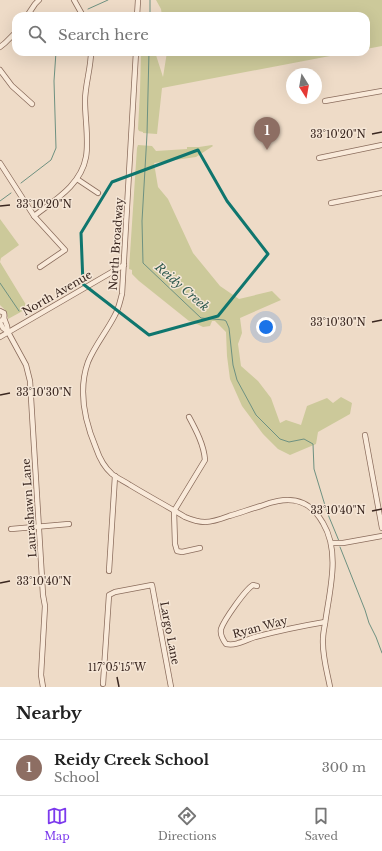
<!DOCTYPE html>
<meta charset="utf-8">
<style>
:root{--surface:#fff;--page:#f2f2f2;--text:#222;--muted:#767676;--line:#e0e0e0;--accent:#7c3aed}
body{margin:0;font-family:"Libre Baskerville",serif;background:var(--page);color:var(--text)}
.compass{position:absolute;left:286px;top:68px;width:36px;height:36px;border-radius:50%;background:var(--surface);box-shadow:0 4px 16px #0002;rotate:169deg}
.you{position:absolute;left:266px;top:327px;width:14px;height:14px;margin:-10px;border:3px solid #fff;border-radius:50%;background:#1a73e8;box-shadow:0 0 0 6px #1a73e833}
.badge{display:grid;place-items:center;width:26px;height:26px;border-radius:50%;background:var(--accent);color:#fff;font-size:13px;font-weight:700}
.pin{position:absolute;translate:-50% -33px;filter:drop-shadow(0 1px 2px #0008)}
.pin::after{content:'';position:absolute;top:21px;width:14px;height:12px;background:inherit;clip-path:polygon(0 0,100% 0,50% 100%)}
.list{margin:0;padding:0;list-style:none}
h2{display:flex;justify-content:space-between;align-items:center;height:52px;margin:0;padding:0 16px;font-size:17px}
h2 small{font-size:13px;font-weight:400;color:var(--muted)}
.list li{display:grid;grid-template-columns:26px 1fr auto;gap:12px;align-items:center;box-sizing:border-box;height:56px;padding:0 16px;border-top:1px solid var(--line)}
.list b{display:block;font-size:15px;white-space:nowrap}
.list p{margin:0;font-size:13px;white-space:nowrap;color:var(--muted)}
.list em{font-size:13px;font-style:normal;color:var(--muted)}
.icon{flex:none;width:22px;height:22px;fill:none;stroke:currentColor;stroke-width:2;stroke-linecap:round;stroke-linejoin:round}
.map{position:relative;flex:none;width:382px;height:687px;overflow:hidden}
.search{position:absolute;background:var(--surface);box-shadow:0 4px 16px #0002;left:12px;right:12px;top:12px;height:44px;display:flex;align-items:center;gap:10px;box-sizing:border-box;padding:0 14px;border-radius:12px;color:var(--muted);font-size:15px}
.sheet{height:108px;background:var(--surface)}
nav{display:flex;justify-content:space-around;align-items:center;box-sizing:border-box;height:56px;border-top:1px solid var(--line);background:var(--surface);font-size:11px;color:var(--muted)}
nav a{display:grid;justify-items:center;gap:2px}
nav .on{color:var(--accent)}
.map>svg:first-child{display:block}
</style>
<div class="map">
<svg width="382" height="687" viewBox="0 0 382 687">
<rect width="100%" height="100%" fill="#eedbc7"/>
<g fill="#ccc99a">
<path d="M156 0H382V46L366 49V16H162L161 9Z"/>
<path d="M141 52H155L163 77 167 52H351L162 88 157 134 143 133V132L139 131 138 129 140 91Z"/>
<path d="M138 145 152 146 156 151 187 149V147H199L212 145 213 146 196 157 154 163 158 187 168 199 193 253 220 286 239 299 272 291 281 300 240 318 242 333 238 344 241 366 258 381 271 398 280 423 286 420 301 425 307 406 327 398 333 403 341 397 352 403 350 414 318 432 316 444 290 455 278 449 263 434 242 406 230 379 227 356 226 332 215 321H212L210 326 203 327 193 322 189 321 139 281 132 274V270L129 269 137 148Z"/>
<path d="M0 219 19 245 1 258 0 262 28 308 8 319C8 312 5 310 0 305Z"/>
</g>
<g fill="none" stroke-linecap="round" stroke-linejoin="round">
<g stroke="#6e9181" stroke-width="1">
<path d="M88 9 108 0"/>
<path d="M72 16 75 14"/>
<path d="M150 16V0"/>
<path d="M149 52 147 134 142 221 143 263 201 318 224 320 226 321 229 328 233 365 237 380 256 415 280 439 289 442 304 439 313 444 314 469 327 512 339 541"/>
<path d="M21 183 51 160 56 148 54 81 56 52"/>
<path d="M0 201 11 193"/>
<path d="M0 283 19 311"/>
<path d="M340 547 365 610 369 623 376 637 382 653"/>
</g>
<defs>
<g id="minor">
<path d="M74 0 83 16"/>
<path d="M27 16 35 4 39 0"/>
<path d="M137 16 138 0"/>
<path d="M0 47 5 43 16 32"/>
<path d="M136 52 122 294C120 301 119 308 115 315 107 331 95 345 88 362 78 390 85 422 96 448 99 457 104 467 112 474 117 478 124 481 130 485 148 496 167 506 185 517 192 520 198 522 205 522 213 522 221 519 229 516 240 513 250 509 261 506 266 504 272 502 278 501 299 497 313 505 323 523 341 553 329 592 325 624 324 629 323 634 323 639 322 655 327 671 330 687"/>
<path d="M0 70 12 86 32 104"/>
<path d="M325 101 382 91"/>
<path d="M319 158 382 145"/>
<path d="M0 163 34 216 65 250 40 267"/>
<path d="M77 179 98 193"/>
<path d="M331 203 382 193"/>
<path d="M34 216C55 200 81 185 86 157 89 140 85 119 85 101 85 85 91 68 91 52"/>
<path d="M0 311 4 313C5 317 4 320 0 321"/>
<path d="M4 318 7 326 8 332 26 365 30 381 43 595 45 606 41 675 43 687"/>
<path d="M0 323 3 328 8 332"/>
<path d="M0 337 124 265"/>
<path d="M189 417C196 430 204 445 205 460L174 511 175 544 177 551 182 552 200 548"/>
<path d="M365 435 382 528"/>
<path d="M11 529 69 524"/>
<path d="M331 543H343L382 536"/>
<path d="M109 571 115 476"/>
<path d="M257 586 253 585C245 590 224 620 221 629 220 634 223 640 226 644 237 646 245 640 255 637 278 631 301 626 325 622"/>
<path d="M103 684 109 595 115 592 152 585 171 687"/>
</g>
</defs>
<use href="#minor" stroke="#8a6c5c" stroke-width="6"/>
<use href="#minor" stroke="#f9eada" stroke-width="4.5"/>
</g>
<path fill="none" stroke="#0f766e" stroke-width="3" stroke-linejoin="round" d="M198 150 227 201 268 254 218 316 149 335 83 284 81 233 112 182Z"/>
<path fill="none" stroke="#3a2720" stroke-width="1.5" d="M372 134 382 132M0 206 10 205M372 322 382 320M0 395 10 393M372 511 382 509M0 583 10 581M117 677 119 687"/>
<g text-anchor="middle" stroke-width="3" stroke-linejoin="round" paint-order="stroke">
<g font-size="11" fill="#3a2720" stroke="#f5e6d6">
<text transform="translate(116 244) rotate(-86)" y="4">North Broadway</text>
<text transform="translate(57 293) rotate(-30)" y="4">North Avenue</text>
<text transform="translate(29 508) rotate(-94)" y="4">Laurashawn Lane</text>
<text transform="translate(260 627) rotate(-15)" y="4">Ryan Way</text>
<text transform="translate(170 633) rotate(79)" y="4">Largo Lane</text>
</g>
<g font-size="12" font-style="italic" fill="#2f5a4f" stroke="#f5e6d6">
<text transform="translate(182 287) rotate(41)" y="4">Reidy Creek</text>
</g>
</g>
<g font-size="10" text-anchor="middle" fill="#3a2720" stroke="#f5e6d6" stroke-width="3" stroke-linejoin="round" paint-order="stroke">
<text x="338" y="138">33°10'20"N</text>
<text x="44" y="208">33°10'20"N</text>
<text x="338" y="326">33°10'30"N</text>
<text x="44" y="396">33°10'30"N</text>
<text x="338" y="514">33°10'40"N</text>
<text x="44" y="585">33°10'40"N</text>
<text x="117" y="671">117°05'15"W</text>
</g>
</svg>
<svg class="compass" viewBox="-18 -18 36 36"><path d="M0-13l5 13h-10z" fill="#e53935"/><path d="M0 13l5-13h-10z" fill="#767676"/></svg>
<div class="you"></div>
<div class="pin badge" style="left:267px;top:150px;background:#8d6e63">1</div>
<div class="search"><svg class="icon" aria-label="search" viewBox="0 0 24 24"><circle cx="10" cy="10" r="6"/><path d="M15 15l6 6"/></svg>Search here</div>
</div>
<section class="sheet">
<h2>Nearby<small></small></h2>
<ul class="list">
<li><span class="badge" style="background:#8d6e63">1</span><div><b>Reidy Creek School</b><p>School</p></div><em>300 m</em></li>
</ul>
</section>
<nav>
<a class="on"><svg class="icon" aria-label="map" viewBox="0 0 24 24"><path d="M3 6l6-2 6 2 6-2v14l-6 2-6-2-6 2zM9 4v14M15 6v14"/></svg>Map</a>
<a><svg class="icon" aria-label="directions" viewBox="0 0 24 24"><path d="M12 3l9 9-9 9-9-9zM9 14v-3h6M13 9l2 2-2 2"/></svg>Directions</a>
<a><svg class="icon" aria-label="saved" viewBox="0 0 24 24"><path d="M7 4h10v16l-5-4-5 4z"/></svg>Saved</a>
</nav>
